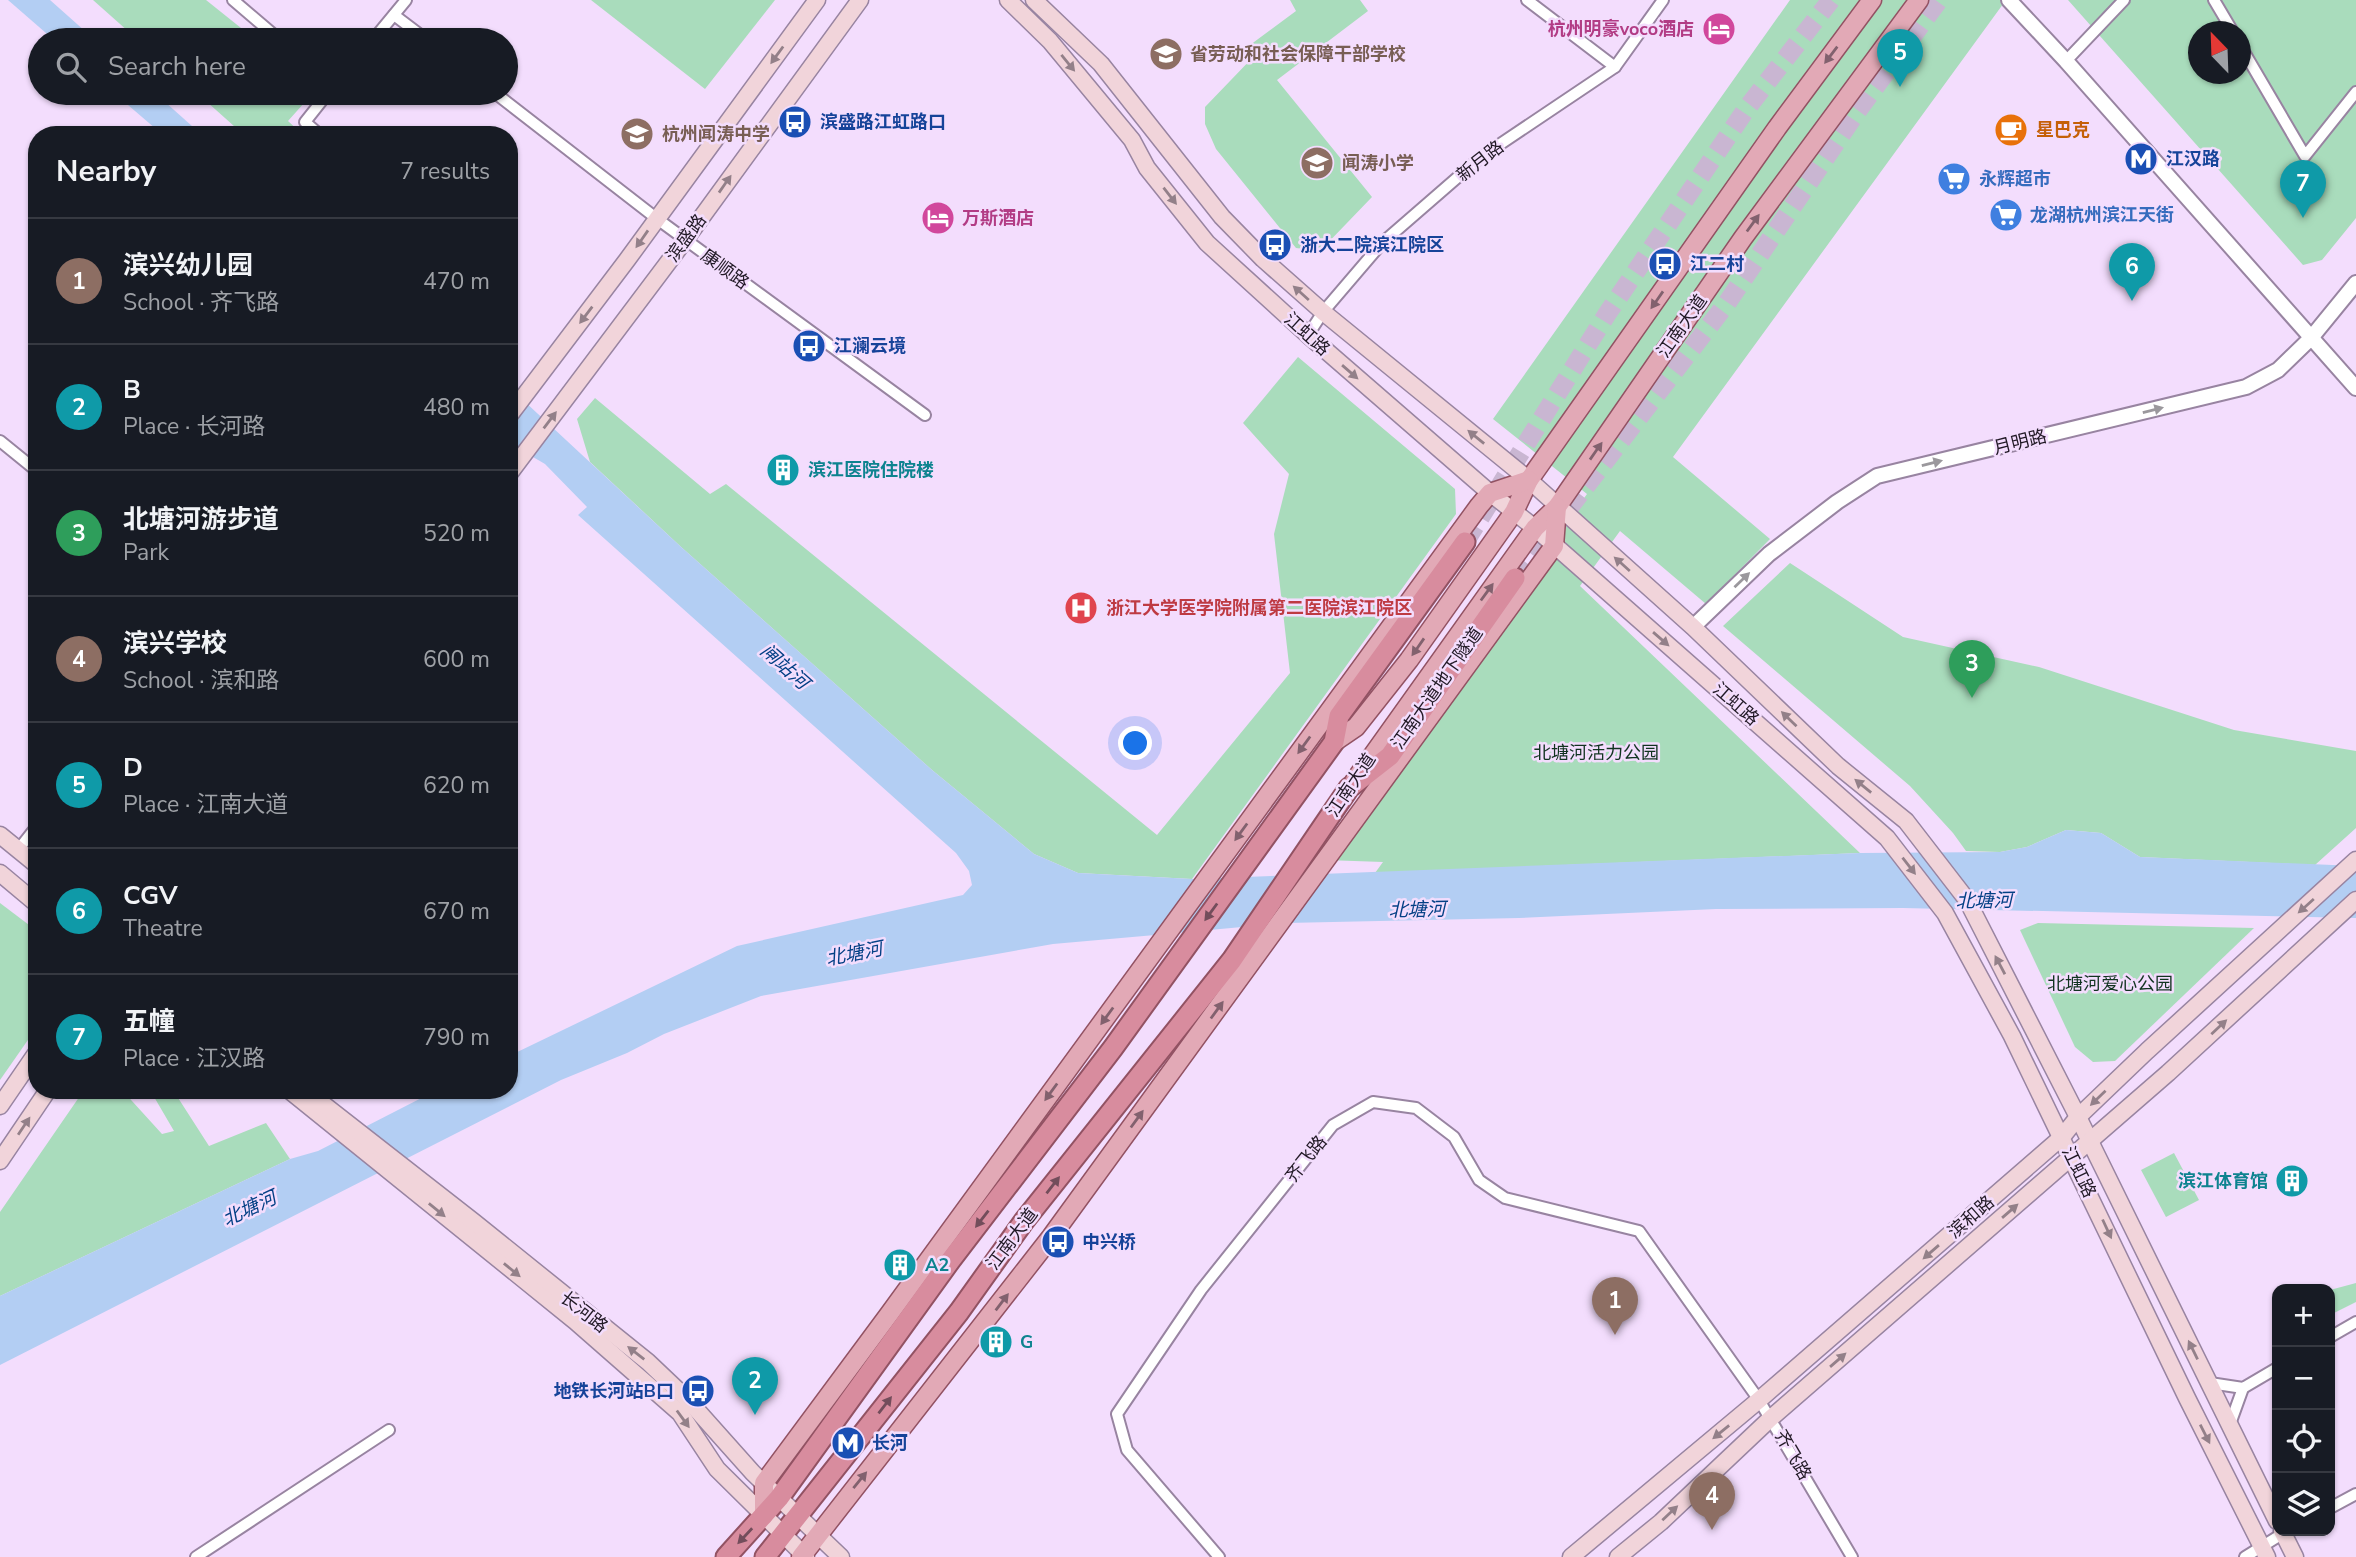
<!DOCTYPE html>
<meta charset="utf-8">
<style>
:root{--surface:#171b24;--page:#20242c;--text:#f1f3f6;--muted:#9ea1a6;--line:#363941;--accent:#d296b5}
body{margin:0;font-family:"Nunito Sans","Noto Sans SC",sans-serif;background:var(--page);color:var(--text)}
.controls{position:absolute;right:21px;bottom:21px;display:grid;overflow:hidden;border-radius:14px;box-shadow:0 2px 5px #0004}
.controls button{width:63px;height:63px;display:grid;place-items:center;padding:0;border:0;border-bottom:2px solid var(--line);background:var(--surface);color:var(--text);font:35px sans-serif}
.compass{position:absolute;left:2188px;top:21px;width:63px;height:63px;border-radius:50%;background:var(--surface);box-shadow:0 2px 5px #0004;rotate:337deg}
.you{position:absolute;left:1136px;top:744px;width:24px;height:24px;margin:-18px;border:5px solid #fff;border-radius:50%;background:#1a73e8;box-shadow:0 0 0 10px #1a73e833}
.badge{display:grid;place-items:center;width:46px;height:46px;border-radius:50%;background:var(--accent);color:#fff;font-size:23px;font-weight:700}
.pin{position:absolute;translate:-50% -58px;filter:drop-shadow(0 2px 4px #0008)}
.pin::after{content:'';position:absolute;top:37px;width:24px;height:21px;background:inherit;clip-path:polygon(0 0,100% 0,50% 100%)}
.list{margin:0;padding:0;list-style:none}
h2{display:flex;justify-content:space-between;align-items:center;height:91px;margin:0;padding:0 28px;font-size:30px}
h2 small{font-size:23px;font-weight:400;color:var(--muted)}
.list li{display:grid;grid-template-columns:46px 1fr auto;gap:21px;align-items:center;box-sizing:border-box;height:126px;padding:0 28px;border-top:2px solid var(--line)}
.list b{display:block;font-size:26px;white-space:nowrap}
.list p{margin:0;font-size:23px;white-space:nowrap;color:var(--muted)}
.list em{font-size:23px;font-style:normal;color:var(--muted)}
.icon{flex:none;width:38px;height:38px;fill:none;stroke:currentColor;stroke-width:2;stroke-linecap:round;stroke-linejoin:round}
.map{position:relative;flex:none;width:2356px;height:1557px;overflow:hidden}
.search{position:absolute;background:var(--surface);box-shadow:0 2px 5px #0004;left:28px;top:28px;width:490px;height:77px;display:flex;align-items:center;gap:18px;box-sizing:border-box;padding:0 24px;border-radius:38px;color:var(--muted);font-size:26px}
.panel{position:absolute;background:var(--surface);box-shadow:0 2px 5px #0004;left:28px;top:126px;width:490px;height:973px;border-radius:28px}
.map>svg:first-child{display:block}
</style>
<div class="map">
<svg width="2356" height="1557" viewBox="0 0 2356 1557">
<rect width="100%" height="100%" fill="#f3ddfd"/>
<g fill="#a9dcbc" fill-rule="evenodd">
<path d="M93 0H206L256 40H138Z"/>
<path d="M591 0H775L705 89Z"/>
<path d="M1290 0H1360L1368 11 1277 80 1372 197 1320 251 1296 248 1216 149 1205 124V107L1256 54 1250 45 1296 11Z"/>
<path d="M1790 0H2006L1673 457 1770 539 1706 604 1620 531 1580 586 1860 853 1375 873 1383 862 1325 860 1587 494 1493 419Z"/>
<path d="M2068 0H2356V218L2322 260 2303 265ZM2198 32H2240V74H2198Z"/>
<path d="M197 93H313L288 121 303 135H244Z"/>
<path d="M1298 357 1455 489 1456 514 1192 879 1078 873 1034 854 932 770 680 546 590 462 577 419 595 398 710 494 726 484 1157 835 1290 673 1274 534 1289 474 1243 423Z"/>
<path d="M1790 563 1903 637 2039 667 2234 730 2356 751V828L2315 865 2140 857 2101 833 2066 830 2027 847 2000 852 1966 851 1953 833 1910 786 1723 626Z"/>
<path d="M0 903 37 931V1027L0 1080Z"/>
<path d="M2038 923 2254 928 2115 1061 2093 1062 2075 1047 2020 930Z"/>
<path d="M84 1090H122L162 1134 174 1131 150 1090H173L209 1146 266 1123 290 1159 0 1296V1212Z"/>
<path d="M2174 1153 2199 1200 2166 1217 2141 1170Z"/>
<path d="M2356 1283V1302L2330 1315V1290Z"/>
</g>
<g fill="#b3cef3">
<path d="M8 0H50L95 40H54Z"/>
<path d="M114 93H155L202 135H163Z"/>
<path d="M509 387 680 546 932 770 1034 854 1078 873 1192 879 1860 853 2000 852 2027 847 2066 830 2101 833 2140 857 2356 866V918L1903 908 1716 909 1519 918 1286 923 1155 935 1053 944 761 996 664 1034 627 1053 561 1080 0 1365V1296L290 1159 318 1151 437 1090H509V1056L737 946 963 895 972 885 969 871 956 853 578 515 587 507 545 464 509 443Z"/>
</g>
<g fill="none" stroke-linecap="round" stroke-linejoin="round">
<g stroke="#c9b6d2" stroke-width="19" stroke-dasharray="19 10" stroke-linecap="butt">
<path d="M1465 542 1607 314 1747 108 1831 0"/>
<path d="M1515 578 1727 303 1856 113 1939 0"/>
</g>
<defs>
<g id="minor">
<path d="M233 0 280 40"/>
<path d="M1527 0 1615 67"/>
<path d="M2214 0 2233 32"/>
<path d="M394 15 427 40"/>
<path d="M373 40 406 0"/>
<path d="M2240 45 2305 156 2356 92"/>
<path d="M2066 61 2124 0"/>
<path d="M495 93 656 218 925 415"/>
<path d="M320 135 305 122 328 93"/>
<path d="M1308 335 1323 312 1382 243 1481 157 1615 67 1663 0"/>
<path d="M0 441 37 471"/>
<path d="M18 850 37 826"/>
<path d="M2330 1337 2356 1322"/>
<path d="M2210 1383 2243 1388 2277 1368"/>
<path d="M2230 1424 2243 1388"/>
<path d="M2330 1508 2356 1494"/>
<path d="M196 1557 389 1430"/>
<path d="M1219 1557 1127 1450 1117 1414 1201 1290 1333 1125 1373 1102 1416 1108 1454 1137 1479 1180 1505 1198 1639 1231 1759 1400 1852 1557"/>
<path d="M2245 1557 2287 1531"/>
</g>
<g id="tertiary">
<path d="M2009 0 2066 61 2356 388"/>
<path d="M1693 627 1769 554 1837 502 1877 476 2246 387 2278 370 2311 338 2356 283"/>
</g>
<g id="secondary">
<path d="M1008 0 1050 41 1132 140 1147 168 1207 243 1308 335 1490 493 1535 528 1887 838 1945 913 2012 1036 2187 1398 2267 1557"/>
<path d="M1034 0 1101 64 1222 217 1263 259 1323 312 1529 480 1693 627 1838 766 1906 821 1967 900 2078 1117 2277 1521"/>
<path d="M509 416 627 260 817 0"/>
<path d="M509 474 685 240 860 0"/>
<path d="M0 835 37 865"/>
<path d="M0 873 37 904"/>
<path d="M289 1090 575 1321 680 1413 717 1469 806 1557"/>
<path d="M305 1090 474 1222 648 1362 687 1399 753 1473 841 1557"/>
<path d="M0 1106 37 1052"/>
<path d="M0 1161 48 1090"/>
<path d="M2282 1531 2295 1557"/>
<path d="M1571 1557 1759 1400 2062 1137 2078 1117 2147 1051 2356 860"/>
<path d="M1618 1557 1661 1522 1771 1418 2168 1073 2356 900"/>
</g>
<g id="primary">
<path d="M1334 742 1356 727 1409 660 1514 512 1529 480 1777 128 1872 0"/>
<path d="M1355 780 1535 528 1557 507 1743 238 1919 0"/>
<path d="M764 1516V1483L890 1313 1479 506 1490 493 1529 480"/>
<path d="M801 1557 1051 1237 1554 546 1557 507"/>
</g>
<g id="trunk">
<path d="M726 1557 779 1498 950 1261 1113 1048 1334 742 1339 716 1465 542"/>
<path d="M765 1557 959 1312 1024 1221 1232 960 1349 788 1390 756 1515 578"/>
</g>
</defs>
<use href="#minor" stroke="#9884a1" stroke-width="14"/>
<use href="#tertiary" stroke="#9884a1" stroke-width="18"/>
<use href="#secondary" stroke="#9884a1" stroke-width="19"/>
<use href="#primary" stroke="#925263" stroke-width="21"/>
<use href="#trunk" stroke="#925263" stroke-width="23"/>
<use href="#minor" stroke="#fff" stroke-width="10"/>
<use href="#tertiary" stroke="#fff" stroke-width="14"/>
<use href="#secondary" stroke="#f1d4da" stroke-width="16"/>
<use href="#primary" stroke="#e2a9b6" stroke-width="18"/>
<use href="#trunk" stroke="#d88c9e" stroke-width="19"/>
</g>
<defs><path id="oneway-solid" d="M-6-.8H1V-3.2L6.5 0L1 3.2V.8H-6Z" transform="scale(1.75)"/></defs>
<g fill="#938089">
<use href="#oneway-solid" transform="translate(777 55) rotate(126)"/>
<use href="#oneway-solid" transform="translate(1068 63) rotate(51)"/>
<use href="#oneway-solid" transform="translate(725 184) rotate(-55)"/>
<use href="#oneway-solid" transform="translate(1170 196) rotate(52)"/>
<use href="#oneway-solid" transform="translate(642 239) rotate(125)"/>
<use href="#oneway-solid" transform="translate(1301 293) rotate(-138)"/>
<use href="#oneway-solid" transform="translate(586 315) rotate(127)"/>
<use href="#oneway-solid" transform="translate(1350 372) rotate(41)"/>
<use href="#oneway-solid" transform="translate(550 420) rotate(-53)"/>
<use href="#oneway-solid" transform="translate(1476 437) rotate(-141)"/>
<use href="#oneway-solid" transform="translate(1622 564) rotate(-138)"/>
<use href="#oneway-solid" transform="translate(1661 639) rotate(41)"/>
<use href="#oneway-solid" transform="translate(1789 719) rotate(-136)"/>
<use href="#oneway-solid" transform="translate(1863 786) rotate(-141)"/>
<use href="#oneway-solid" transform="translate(1909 866) rotate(52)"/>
<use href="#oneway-solid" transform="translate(2306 906) rotate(138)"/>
<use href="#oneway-solid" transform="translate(2000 965) rotate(-118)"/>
<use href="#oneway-solid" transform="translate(2219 1027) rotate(-43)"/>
<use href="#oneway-solid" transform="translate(2098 1098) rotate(136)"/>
<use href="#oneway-solid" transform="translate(24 1126) rotate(-56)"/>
<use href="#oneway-solid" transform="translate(437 1210) rotate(39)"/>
<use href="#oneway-solid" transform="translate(2010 1211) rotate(-41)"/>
<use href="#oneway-solid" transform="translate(2107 1229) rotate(65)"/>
<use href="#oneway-solid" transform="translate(1931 1252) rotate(139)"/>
<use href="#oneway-solid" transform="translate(512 1270) rotate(39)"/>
<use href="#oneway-solid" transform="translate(2193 1350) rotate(-116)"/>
<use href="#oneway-solid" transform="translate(636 1353) rotate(-142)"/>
<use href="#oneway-solid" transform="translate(1838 1360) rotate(-41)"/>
<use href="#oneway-solid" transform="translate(683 1419) rotate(54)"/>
<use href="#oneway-solid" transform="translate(1721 1432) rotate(141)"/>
<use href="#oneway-solid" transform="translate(2205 1434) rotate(63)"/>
<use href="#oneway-solid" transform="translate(1670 1513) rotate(-43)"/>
</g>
<g fill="#82616e">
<use href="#oneway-solid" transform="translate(1831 55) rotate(127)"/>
<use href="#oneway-solid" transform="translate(1753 223) rotate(-54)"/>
<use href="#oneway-solid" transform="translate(1657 300) rotate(125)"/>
<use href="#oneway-solid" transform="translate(1596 451) rotate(-55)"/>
<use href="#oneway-solid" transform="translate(1487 592) rotate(-54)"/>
<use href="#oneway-solid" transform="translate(1418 647) rotate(125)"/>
<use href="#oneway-solid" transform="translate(1304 745) rotate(126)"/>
<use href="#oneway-solid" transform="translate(1241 832) rotate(126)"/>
<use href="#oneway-solid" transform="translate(1217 1010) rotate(-54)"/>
<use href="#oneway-solid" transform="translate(1107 1016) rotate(126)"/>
<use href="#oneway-solid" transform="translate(1051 1092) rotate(126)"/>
<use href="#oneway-solid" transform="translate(1137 1119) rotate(-54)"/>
<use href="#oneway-solid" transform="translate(1002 1302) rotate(-53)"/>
<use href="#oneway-solid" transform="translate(860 1480) rotate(-51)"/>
</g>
<g fill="#9b989d">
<use href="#oneway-solid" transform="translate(2153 410) rotate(-14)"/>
<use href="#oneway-solid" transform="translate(1932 463) rotate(-14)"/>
<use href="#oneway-solid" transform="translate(1742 580) rotate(-44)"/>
</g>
<g fill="#734d5b">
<use href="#oneway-solid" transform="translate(1211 912) rotate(126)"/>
<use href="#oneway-solid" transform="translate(1053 1185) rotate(-52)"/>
<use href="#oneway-solid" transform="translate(982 1219) rotate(128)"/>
<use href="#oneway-solid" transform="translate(885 1405) rotate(-52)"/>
<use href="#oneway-solid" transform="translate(745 1536) rotate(133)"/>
</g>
<defs>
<symbol id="hotel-disc" viewBox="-11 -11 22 22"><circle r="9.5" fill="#d1479c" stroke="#f3ddfd"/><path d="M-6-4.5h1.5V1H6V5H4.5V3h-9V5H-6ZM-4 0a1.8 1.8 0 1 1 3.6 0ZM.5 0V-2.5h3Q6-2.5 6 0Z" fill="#fff"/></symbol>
<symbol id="school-disc" viewBox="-11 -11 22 22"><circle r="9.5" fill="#8d6e63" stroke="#f3ddfd"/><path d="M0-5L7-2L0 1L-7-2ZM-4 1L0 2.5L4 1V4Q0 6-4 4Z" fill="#fff"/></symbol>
<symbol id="bus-disc" viewBox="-11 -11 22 22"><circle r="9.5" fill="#1a4fb4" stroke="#f3ddfd"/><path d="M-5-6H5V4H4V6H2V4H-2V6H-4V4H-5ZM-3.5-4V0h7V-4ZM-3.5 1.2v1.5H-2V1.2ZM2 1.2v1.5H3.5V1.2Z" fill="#fff"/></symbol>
<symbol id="cafe-disc" viewBox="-11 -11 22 22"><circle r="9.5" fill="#e8710a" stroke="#f3ddfd"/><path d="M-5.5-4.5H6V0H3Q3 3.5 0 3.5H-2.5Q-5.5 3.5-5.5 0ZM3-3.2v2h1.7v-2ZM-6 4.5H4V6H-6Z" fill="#fff"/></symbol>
<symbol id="metro-disc" viewBox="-11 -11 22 22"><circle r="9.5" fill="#1a4fb4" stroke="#f3ddfd"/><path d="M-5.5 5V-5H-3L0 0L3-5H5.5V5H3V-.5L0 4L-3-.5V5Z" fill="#fff"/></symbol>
<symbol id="supermarket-disc" viewBox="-11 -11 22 22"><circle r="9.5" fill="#3f7fe0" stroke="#f3ddfd"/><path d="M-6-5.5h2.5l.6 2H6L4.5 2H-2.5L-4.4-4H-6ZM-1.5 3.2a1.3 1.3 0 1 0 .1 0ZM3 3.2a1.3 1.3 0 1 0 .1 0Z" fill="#fff"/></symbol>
<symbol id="building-disc" viewBox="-11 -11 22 22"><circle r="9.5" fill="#0f9aa8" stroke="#f3ddfd"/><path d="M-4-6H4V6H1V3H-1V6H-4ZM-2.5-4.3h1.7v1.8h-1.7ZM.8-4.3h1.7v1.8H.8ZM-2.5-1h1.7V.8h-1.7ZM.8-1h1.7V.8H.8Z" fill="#fff"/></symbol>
<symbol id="hospital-disc" viewBox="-11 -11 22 22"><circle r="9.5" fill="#e0444e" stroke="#f3ddfd"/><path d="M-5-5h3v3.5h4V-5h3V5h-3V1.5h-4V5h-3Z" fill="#fff"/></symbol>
</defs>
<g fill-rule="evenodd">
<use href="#hotel-disc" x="1700" y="10" width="38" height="38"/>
<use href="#school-disc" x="1147" y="35" width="38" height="38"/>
<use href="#bus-disc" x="776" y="103" width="38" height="38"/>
<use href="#cafe-disc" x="1992" y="111" width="38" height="38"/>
<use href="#school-disc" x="618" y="115" width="38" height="38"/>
<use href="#metro-disc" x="2122" y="140" width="38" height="38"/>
<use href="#school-disc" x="1298" y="144" width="38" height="38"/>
<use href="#supermarket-disc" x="1935" y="160" width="38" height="38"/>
<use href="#supermarket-disc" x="1987" y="196" width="38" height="38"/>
<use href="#hotel-disc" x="919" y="199" width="38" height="38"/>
<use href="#bus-disc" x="1256" y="226" width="38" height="38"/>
<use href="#bus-disc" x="1646" y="245" width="38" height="38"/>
<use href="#bus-disc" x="790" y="327" width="38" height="38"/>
<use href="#building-disc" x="764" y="451" width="38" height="38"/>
<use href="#hospital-disc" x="1062" y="589" width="38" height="38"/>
<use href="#building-disc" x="2273" y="1162" width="38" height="38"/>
<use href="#bus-disc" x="1039" y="1223" width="38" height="38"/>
<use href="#building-disc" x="881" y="1246" width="38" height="38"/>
<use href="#building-disc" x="977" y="1323" width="38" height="38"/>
<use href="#bus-disc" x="679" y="1372" width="38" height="38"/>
<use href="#metro-disc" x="829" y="1424" width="38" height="38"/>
</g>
<g text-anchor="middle" stroke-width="5" stroke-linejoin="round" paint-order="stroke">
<g font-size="18" font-weight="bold" fill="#b23c85" stroke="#f3ddfd" text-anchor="end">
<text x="1694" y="35">杭州明豪voco酒店</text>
<text x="962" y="224" text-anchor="start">万斯酒店</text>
</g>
<g font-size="18" font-weight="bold" fill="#785e54" stroke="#f3ddfd" text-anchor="start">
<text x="1190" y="60">省劳动和社会保障干部学校</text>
<text x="662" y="140">杭州闻涛中学</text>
<text x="1342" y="169">闻涛小学</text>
</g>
<g font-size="18" font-weight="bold" fill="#164399" stroke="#f3ddfd" text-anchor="start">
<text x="820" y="128">滨盛路江虹路口</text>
<text x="2166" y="165">江汉路</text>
<text x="1300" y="251">浙大二院滨江院区</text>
<text x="1690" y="270">江二村</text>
<text x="834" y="352">江澜云境</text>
<text x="1082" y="1248">中兴桥</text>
<text x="674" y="1397" text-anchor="end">地铁长河站B口</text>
<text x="872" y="1449">长河</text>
</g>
<g font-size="18" font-weight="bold" fill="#c56008" stroke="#f3ddfd" text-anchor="start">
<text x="2036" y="136">星巴克</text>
</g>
<g font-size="18" fill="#211925" stroke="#f3ddfd">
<text transform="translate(1480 161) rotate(-38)" y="6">新月路</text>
<text transform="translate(686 238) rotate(-54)" y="6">滨盛路</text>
<text transform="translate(725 269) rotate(36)" y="6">康顺路</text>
<text transform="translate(1682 326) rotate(-55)" y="6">江南大道</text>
<text transform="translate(1307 334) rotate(42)" y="6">江虹路</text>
<text transform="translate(2020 442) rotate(-14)" y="6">月明路</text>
<text transform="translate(1437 688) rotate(-55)" y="6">江南大道地下隧道</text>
<text transform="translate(1736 704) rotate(41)" y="6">江虹路</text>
<text transform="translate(1351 785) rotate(-56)" y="6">江南大道</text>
<text transform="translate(1306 1159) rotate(-51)" y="6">齐飞路</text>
<text transform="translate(2079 1172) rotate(64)" y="6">江虹路</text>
<text transform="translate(1971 1217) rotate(-41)" y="6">滨和路</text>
<text transform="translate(1012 1239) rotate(-53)" y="6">江南大道</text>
<text transform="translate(584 1312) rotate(38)" y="6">长河路</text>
<text transform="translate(1793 1455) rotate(60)" y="6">齐飞路</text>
</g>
<g font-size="18" font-weight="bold" fill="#366cbe" stroke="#f3ddfd" text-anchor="start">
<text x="1979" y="185">永辉超市</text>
<text x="2030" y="221">龙湖杭州滨江天街</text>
</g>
<g font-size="18" font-weight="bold" fill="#0d838f" stroke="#f3ddfd" text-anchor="start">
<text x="808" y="476">滨江医院住院楼</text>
<text x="2268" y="1187" text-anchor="end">滨江体育馆</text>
<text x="925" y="1271">A2</text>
<text x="1020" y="1348">G</text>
</g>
<g font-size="18" font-weight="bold" fill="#be3a42" stroke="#f3ddfd" text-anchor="start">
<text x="1106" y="614">浙江大学医学院附属第二医院滨江院区</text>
</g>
<g font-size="18" fill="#113320" stroke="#f3ddfd">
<text x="1596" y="759">北塘河活力公园</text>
<text x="2110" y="990">北塘河爱心公园</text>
</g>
<g font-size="19" font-style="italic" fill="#034085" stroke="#f3ddfd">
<text transform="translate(785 666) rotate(42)" y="7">闸站河</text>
<text transform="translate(1984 900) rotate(-1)" y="7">北塘河</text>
<text transform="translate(1417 909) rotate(-1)" y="7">北塘河</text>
<text transform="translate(854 953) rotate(-11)" y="7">北塘河</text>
<text transform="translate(249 1208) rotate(-25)" y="7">北塘河</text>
</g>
</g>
</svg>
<div class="controls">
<button>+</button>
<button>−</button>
<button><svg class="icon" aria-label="locate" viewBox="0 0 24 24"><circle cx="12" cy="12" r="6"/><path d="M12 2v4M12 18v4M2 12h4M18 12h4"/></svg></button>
<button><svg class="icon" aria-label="layers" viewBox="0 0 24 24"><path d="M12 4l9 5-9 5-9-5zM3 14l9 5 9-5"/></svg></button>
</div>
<svg class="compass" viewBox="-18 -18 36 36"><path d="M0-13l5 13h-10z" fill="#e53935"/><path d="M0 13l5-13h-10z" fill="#9ea1a6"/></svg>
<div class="you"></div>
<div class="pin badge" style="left:1615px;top:1335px;background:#8d6e63">1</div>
<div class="pin badge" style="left:755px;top:1415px;background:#0f9aa8">2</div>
<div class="pin badge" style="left:1972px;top:698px;background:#2e9e5b">3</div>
<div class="pin badge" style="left:1712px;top:1530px;background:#8d6e63">4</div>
<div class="pin badge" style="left:1900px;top:87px;background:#0f9aa8">5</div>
<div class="pin badge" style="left:2132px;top:301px;background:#0f9aa8">6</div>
<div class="pin badge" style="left:2303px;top:218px;background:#0f9aa8">7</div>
<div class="search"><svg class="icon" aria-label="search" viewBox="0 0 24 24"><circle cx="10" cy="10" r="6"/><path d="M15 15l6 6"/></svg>Search here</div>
<section class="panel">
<h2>Nearby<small>7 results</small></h2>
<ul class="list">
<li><span class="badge" style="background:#8d6e63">1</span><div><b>滨兴幼儿园</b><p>School · 齐飞路</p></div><em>470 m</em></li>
<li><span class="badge" style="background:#0f9aa8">2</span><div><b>B</b><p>Place · 长河路</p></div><em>480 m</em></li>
<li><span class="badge" style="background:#2e9e5b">3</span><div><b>北塘河游步道</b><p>Park</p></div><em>520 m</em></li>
<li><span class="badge" style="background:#8d6e63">4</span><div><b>滨兴学校</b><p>School · 滨和路</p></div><em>600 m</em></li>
<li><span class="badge" style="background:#0f9aa8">5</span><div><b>D</b><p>Place · 江南大道</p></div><em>620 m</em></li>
<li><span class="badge" style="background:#0f9aa8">6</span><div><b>CGV</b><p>Theatre</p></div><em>670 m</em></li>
<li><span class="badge" style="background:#0f9aa8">7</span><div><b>五幢</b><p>Place · 江汉路</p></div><em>790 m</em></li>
</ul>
</section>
</div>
